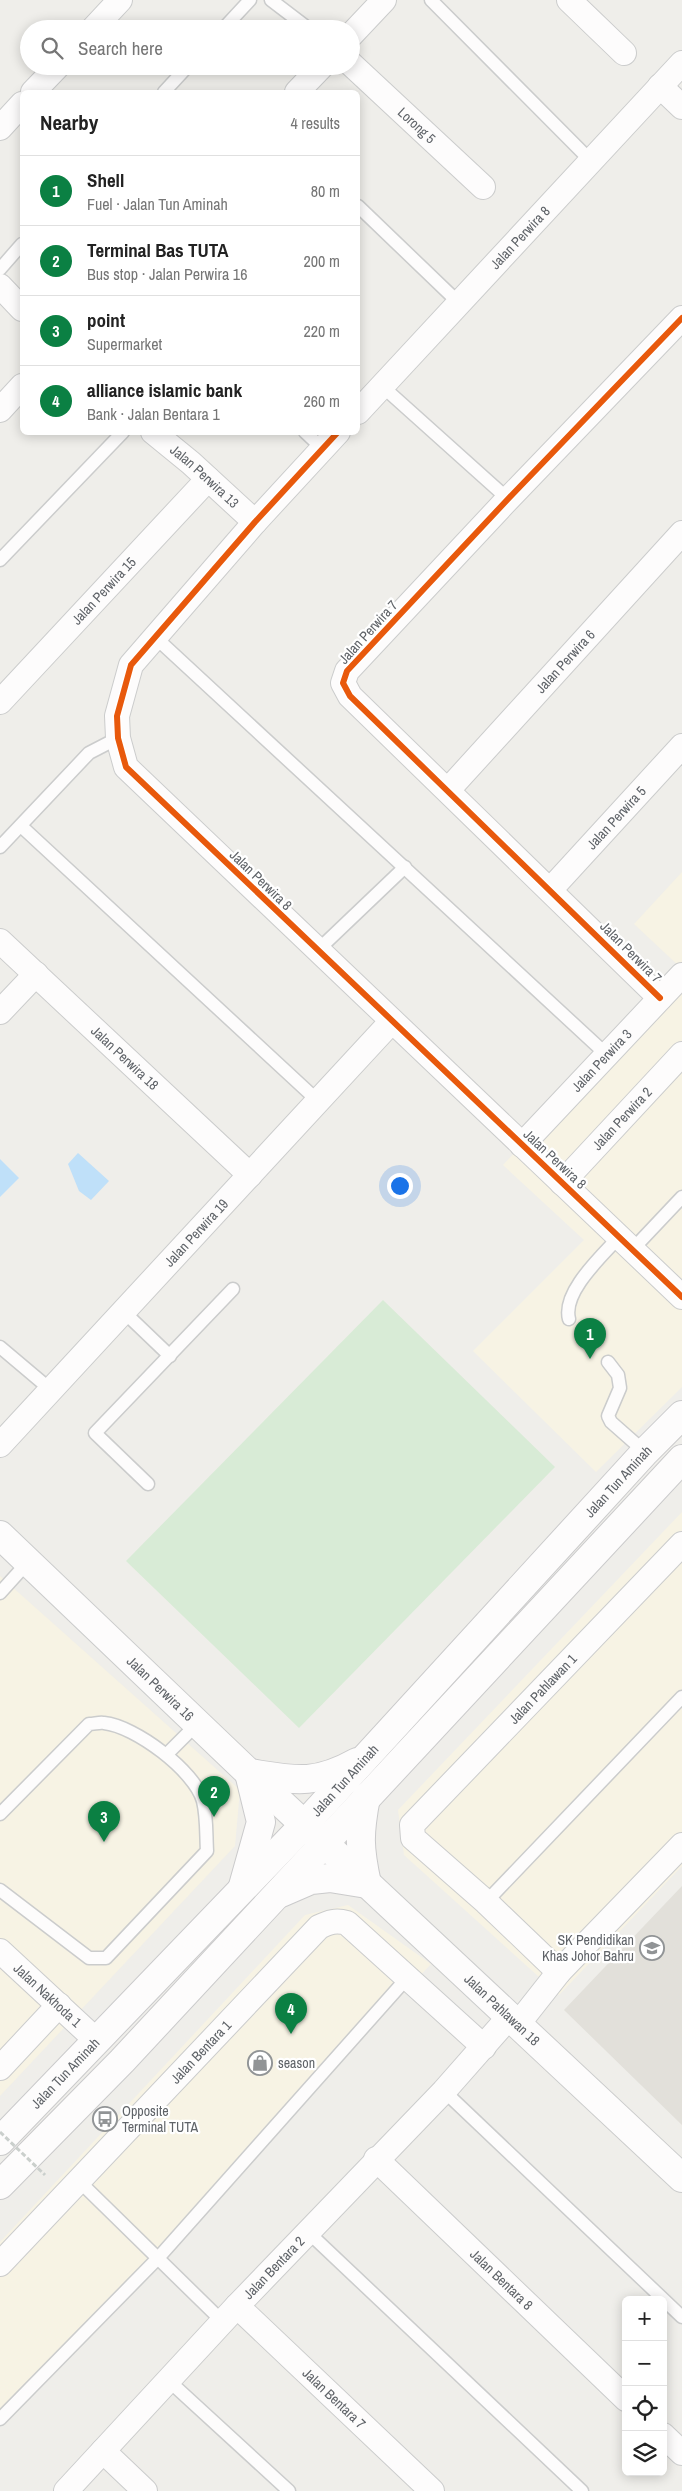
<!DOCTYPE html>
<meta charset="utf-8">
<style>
:root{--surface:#fff;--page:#f6f6f6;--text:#222;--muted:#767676;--line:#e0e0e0;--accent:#0b8043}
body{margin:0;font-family:"Archivo Narrow",sans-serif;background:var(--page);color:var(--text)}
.controls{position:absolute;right:15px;bottom:15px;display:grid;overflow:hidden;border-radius:8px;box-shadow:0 2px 12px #0003}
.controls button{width:45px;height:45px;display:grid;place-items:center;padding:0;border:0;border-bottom:1px solid var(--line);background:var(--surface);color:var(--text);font:25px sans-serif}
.you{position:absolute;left:399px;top:1185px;width:18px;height:18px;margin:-12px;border:4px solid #fff;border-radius:50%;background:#1a73e8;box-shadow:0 0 0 8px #1a73e833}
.badge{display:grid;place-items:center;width:32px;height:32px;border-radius:50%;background:var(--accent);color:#fff;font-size:16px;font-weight:700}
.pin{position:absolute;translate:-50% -41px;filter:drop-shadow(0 1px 2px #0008)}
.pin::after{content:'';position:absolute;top:26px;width:18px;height:15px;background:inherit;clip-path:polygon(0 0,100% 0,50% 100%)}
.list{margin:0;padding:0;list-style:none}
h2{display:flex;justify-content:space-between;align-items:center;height:65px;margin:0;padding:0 20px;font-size:21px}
h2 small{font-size:16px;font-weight:400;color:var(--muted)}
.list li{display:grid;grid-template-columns:32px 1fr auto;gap:15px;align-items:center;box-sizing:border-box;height:70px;padding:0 20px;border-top:1px solid var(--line)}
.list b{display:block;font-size:19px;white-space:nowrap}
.list p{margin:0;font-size:16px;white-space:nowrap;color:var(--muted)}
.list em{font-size:16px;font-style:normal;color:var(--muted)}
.icon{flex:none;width:28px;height:28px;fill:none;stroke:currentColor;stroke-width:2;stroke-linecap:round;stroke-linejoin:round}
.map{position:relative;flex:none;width:682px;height:2491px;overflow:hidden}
.search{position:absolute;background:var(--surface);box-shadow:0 2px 12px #0003;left:20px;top:20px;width:340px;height:55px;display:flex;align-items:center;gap:12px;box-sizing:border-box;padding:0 18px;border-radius:28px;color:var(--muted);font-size:19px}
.panel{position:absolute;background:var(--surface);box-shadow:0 2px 12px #0003;left:20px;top:90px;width:340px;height:345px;border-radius:8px}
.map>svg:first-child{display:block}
</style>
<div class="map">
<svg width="682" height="2491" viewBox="0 0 682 2491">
<rect width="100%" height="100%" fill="#efeeea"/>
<g fill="#f7f3e4">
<path d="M682 872V969L634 924Z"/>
<path d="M682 973V1387L596 1472 473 1351 584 1240 503 1165Z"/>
<path d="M682 1512V1866L559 1995 404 1855 398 1810Z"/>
<path d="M0 1576 240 1790 235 1846 0 2096Z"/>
<path d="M348 1905 431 1964 0 2420V2242L305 1915Z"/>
</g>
<path fill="#e2e0da" d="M682 1886V2125L564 2010Z"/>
<path fill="#d8ebd6" d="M383 1300 555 1467 299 1728 126 1561Z"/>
<g fill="#bfe0f9">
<path d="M78 1153 109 1181 91 1200 79 1191 68 1164Z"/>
<path d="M0 1159 19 1178 0 1197Z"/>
</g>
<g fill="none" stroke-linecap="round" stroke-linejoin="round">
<defs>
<g id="service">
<path d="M271 0 309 29"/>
<path d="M431 0 591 161"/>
<path d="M223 29 250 0"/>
<path d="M164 92 188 66"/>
<path d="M358 206 459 303"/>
<path d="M0 269 22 244"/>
<path d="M382 386 508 499"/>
<path d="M305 432 323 449"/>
<path d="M0 560 123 432"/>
<path d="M155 637 607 1055"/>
<path d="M21 826 318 1101"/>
<path d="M0 847 89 753 118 738"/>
<path d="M318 950 405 867"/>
<path d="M632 1250 682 1197"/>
<path d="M123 1311 170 1356"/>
<path d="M569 1319C562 1292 602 1256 619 1237"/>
<path d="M0 1347 51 1390"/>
<path d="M608 1362 618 1375 620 1388 608 1416 611 1422 645 1452"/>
<path d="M148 1484 95 1433 233 1289"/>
<path d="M0 1593 28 1562"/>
<path d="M167 1754 198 1723"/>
<path d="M0 1814 89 1724C94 1724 100 1722 104 1723 135 1726 195 1771 203 1801 207 1817 206 1835 207 1851L106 1958H89L0 1890"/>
<path d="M486 1902 682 1697"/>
<path d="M444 2091 682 2317"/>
<path d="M79 2181 223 2322"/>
<path d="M308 2232 582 2491"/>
<path d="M168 2380 289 2491"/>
<path d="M0 2419 159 2257 407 1978"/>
</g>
<g id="minor">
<path d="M569 0 624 53"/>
<path d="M93 29 120 0"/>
<path d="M351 35 384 0"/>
<path id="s1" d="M351 64 483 187"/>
<path d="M660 86 682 107"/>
<path d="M33 92 58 66"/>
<path d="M297 92 322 66"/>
<path d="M0 128 22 104"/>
<path d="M0 286 22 309"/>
<path d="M0 410 22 386"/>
<path id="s2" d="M358 412 682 63"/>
<path id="s3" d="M153 432 191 463 255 522"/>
<path d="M338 432 255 522 131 665 117 716 118 738 126 767 682 1297"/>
<path id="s4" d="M0 702 208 479"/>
<path id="s5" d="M448 790 682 533"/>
<path id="s6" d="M550 890 682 746"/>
<path id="s7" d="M0 941 250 1175"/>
<path d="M660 998 350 696 343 683 347 671 508 499 682 318"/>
<path d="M0 1012 36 974"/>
<path id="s8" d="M522 1145 682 975"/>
<path id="s9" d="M562 1183 682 1054"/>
<path id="s10" d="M0 1445 392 1021"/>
<path id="s11" d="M0 1951 96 2040"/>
<path id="s12" d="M559 1972 486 1902 413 1838 412 1825 682 1544"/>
<path d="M518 2024 559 1972 682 1845"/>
<path d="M0 2068 59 2005"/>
<path id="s13" d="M376 2159 626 2399"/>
<path id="s14" d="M0 2264 319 1927C329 1922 336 1920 347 1923L484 2047"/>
<path id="s15" d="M237 2306 432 2491"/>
<path d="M663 2435 682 2453"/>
<path d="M103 2451 145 2491"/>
<path id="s16" d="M66 2491 237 2306 444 2091 510 2016"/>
</g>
<g id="tertiary">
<path id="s17" d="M0 1535 249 1773 682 2178"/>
</g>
<g id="secondary">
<path d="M243 1886 261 1822 249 1773C294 1780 314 1786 357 1762"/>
<path d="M281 1893 311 1880 330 1878 367 1884C359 1847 359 1834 366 1797"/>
<path id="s18" d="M0 2141 304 1825 645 1452 682 1415"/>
<path d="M0 2185 122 2061 682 1459"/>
</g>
</defs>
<use href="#service" stroke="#cbcccc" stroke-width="15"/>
<use href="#minor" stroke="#cbcccc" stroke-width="26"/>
<use href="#tertiary" stroke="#cbcccc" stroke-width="30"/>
<use href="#secondary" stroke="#cacacb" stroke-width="30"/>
<use href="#service" stroke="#fdfcfc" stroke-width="12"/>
<use href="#minor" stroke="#fdfcfc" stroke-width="24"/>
<use href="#tertiary" stroke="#fdfcfc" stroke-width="28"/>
<use href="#secondary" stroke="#fdfcfc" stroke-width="28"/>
<path stroke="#cacfcc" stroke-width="3" stroke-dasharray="5 2.5" stroke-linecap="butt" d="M0 2132 45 2175"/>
<defs>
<g id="cycleway">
<path d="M338 432 255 522 131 665 117 716 118 738 126 767 682 1297"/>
<path d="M660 998 350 696 343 683 347 671 508 499 682 318"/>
</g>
</defs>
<use href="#cycleway" stroke="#fff" stroke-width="9"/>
<use href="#cycleway" stroke="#e8590c" stroke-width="6"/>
</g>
<defs>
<symbol id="school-ring" viewBox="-11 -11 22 22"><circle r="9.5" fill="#fff" stroke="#919496" stroke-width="1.5"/><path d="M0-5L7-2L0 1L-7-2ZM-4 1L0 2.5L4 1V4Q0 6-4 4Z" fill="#919496"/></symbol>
<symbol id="shop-ring" viewBox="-11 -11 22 22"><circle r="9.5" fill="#fff" stroke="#919496" stroke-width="1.5"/><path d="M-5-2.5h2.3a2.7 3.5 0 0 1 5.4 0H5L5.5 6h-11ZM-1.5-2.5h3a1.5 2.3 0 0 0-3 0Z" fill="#919496"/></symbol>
<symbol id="bus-ring" viewBox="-11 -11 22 22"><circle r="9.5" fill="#fff" stroke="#919496" stroke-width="1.5"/><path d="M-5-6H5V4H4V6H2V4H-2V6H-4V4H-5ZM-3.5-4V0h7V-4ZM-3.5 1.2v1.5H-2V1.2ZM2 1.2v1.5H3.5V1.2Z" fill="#919496"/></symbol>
</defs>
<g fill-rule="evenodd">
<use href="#school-ring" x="638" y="1934" width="28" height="28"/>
<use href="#shop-ring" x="246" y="2049" width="28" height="28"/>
<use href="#bus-ring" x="91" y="2105" width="28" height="28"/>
</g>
<g text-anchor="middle" stroke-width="4.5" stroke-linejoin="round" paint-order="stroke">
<g font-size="14" fill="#5f6368" stroke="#fff">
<text dy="5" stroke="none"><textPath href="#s1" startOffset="90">Lorong 5</textPath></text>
<text dy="5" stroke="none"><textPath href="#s2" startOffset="238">Jalan Perwira 8</textPath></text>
<text dy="5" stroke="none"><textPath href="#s3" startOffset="68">Jalan Perwira 13</textPath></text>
<text dy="5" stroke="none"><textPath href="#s4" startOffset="152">Jalan Perwira 15</textPath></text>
<text transform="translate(368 632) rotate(-48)" y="5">Jalan Perwira 7</text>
<text dy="5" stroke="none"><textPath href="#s5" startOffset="174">Jalan Perwira 6</textPath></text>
<text dy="5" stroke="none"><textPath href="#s6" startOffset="98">Jalan Perwira 5</textPath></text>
<text transform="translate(261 880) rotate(44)" y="5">Jalan Perwira 8</text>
<text transform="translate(631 952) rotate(45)" y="5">Jalan Perwira 7</text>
<text dy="5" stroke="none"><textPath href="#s7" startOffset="171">Jalan Perwira 18</textPath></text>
<text dy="5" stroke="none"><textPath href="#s8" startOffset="116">Jalan Perwira 3</textPath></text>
<text dy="5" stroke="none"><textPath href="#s9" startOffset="88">Jalan Perwira 2</textPath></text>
<text transform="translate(555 1159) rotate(43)" y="5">Jalan Perwira 8</text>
<text dy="5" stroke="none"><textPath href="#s10" startOffset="289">Jalan Perwira 19</textPath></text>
<text dy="5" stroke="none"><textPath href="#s18" startOffset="904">Jalan Tun Aminah</textPath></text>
<text dy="5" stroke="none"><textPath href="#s17" startOffset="222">Jalan Perwira 16</textPath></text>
<text dy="5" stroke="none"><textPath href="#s12" startOffset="400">Jalan Pahlawan 1</textPath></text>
<text dy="5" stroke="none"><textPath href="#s18" startOffset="499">Jalan Tun Aminah</textPath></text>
<text dy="5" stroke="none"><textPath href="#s11" startOffset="65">Jalan Nakhoda 1</textPath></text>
<text dy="5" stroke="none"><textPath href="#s17" startOffset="691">Jalan Pahlawan 18</textPath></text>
<text dy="5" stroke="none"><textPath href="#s14" startOffset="292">Jalan Bentara 1</textPath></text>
<text dy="5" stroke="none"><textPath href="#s18" startOffset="94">Jalan Tun Aminah</textPath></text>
<text dy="5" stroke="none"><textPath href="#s16" startOffset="305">Jalan Bentara 2</textPath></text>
<text dy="5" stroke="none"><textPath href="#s13" startOffset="174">Jalan Bentara 8</textPath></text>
<text dy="5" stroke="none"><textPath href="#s15" startOffset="134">Jalan Bentara 7</textPath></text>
</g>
<g font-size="14" fill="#5f6368" stroke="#fff" text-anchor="start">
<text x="634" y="1945" text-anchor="end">SK Pendidikan<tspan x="634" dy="16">Khas Johor Bahru</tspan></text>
<text x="278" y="2068">season</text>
<text x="122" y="2116">Opposite<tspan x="122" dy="16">Terminal TUTA</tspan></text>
</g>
</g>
</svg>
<div class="controls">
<button>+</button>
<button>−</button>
<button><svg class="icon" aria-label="locate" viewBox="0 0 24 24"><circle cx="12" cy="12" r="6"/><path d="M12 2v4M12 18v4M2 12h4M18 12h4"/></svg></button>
<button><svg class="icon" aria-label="layers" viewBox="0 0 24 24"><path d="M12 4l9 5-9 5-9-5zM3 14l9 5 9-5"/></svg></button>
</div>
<div class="you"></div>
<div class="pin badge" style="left:590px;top:1359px">1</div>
<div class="pin badge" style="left:214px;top:1817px">2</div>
<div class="pin badge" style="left:104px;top:1842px">3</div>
<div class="pin badge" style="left:291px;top:2034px">4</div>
<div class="search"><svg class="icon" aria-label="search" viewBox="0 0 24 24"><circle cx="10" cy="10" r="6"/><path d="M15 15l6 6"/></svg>Search here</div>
<section class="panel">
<h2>Nearby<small>4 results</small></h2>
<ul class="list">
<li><span class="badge">1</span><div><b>Shell</b><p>Fuel · Jalan Tun Aminah</p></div><em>80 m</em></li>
<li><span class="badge">2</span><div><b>Terminal Bas TUTA</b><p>Bus stop · Jalan Perwira 16</p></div><em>200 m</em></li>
<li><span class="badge">3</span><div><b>point</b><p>Supermarket</p></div><em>220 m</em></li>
<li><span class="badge">4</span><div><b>alliance islamic bank</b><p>Bank · Jalan Bentara 1</p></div><em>260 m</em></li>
</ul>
</section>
</div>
